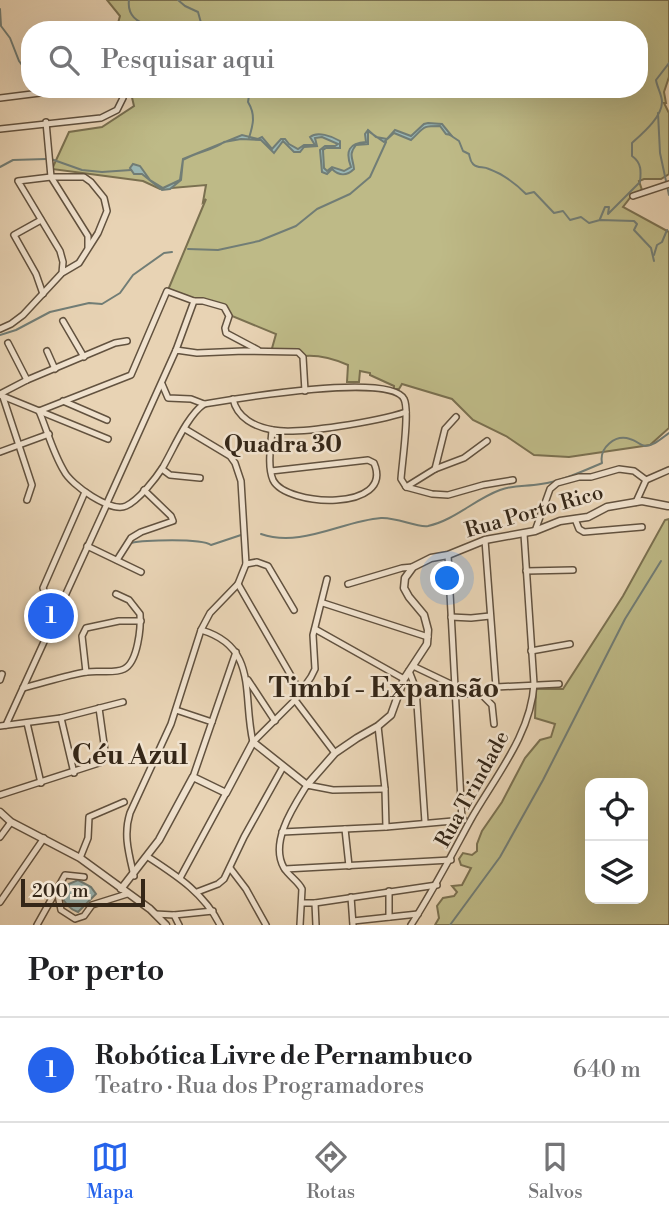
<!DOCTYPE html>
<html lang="pt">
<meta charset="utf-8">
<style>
:root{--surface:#fff;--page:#f2f2f2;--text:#202124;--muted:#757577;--line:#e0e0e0;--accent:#2563eb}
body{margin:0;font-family:"Libre Bodoni",serif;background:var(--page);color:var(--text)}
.controls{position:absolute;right:21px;bottom:21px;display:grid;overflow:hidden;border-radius:14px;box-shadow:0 7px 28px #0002}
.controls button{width:63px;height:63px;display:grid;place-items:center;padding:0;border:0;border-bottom:2px solid var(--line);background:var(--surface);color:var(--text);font:35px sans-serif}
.scale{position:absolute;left:21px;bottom:18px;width:124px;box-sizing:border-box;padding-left:7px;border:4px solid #352718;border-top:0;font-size:19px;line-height:24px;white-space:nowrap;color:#352718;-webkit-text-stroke:5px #f0e2ce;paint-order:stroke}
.you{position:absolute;left:448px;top:579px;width:24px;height:24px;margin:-18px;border:5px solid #fff;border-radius:50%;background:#1a73e8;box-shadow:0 0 0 10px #1a73e833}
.badge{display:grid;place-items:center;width:46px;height:46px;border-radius:50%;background:var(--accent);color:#fff;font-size:23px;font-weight:700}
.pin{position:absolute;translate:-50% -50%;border:4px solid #fff;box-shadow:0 2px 7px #0006}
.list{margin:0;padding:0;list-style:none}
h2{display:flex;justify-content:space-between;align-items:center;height:91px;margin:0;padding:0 28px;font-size:30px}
h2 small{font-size:23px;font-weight:400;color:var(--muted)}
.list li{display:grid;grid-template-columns:46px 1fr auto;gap:21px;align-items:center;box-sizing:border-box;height:105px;padding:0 28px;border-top:2px solid var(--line)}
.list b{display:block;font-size:26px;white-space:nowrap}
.list p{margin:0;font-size:23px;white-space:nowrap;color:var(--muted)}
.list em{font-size:23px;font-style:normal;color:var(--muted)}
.icon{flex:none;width:38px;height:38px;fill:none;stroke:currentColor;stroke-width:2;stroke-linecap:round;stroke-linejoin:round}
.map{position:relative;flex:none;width:669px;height:925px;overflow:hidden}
.search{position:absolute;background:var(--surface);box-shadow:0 7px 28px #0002;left:21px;right:21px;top:21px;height:77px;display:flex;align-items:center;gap:18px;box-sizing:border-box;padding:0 24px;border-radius:28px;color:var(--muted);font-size:26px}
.sheet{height:196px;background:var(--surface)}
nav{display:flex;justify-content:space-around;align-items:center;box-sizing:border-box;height:98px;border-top:2px solid var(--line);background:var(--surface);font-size:19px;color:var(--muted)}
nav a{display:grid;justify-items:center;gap:4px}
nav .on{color:var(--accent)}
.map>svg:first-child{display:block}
</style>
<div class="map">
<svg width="669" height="925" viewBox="0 0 669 925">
<rect width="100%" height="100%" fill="#e8d3b4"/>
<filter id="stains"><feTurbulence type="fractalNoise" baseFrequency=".00286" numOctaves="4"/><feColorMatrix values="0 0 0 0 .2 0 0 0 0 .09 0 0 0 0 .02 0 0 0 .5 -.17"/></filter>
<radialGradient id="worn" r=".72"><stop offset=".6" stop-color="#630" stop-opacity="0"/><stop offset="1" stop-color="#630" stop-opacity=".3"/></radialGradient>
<g fill="#beba87" stroke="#7a7050" stroke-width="2" fill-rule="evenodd">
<path d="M107 0H669V77L664 92 666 103H664L669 113V174L661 179H644L639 181 642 190 633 194 623 207 669 232V428L650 445 569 457 534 455 506 436 473 420 452 399 402 384 399 389H394V386L370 375V373L360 371 359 382H347L348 365C334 359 319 355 305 356L299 350 271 352 276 334 232 316 229 311 168 290 206 199 203 202 206 185 160 189 143 181 52 169 69 132 102 127 134 106 130 89H639V30H116L120 16Z"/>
<path d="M669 519V925H435L439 918 437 906 443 898 454 896 457 892 452 886 462 885 471 868 461 865 459 859 463 853 472 855 477 851V844L482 831 502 802 525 758 540 740 551 737 555 724 535 718 536 689H563L623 596 665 520ZM590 783H643V899H590Z"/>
</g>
<g fill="#99b6b5" stroke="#717d76" stroke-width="2">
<path d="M428 123 442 124 451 135 446 134 440 126C421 126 425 127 411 140L394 133 384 142 368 131V144L356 145C348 155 353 158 354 169 347 176 339 176 332 169L327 174 322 172 320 150 325 146H335L338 144 322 137 315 138 317 146 304 147 300 152H294L283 141 274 153 261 140 241 139 224 142C214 150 197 152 183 160L181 180 170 189 162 190 142 174H134L130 168 133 164 140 166 150 180 163 188 180 180 183 159 242 135 258 139 262 137 272 149 281 139H285L289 144 298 149 304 145H315L310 137C317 131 332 136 340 141V148H326L323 150 324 168 327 171 332 167 344 171 351 167C345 151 349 143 366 142L365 134 368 130 376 137 387 139 395 130 411 136 424 124Z"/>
<path d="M78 880 91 887 96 894 78 912C69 909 64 903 61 894L64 886Z"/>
</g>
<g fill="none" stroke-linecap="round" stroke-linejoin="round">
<g stroke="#717d76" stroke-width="2">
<path d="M129 0C127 15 137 23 150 25L151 30"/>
<path d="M178 0 185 6 198 12 203 30"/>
<path d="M0 9 1 26 10 38 19 61 30 76"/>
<path d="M54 24 90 22 104 30"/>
<path d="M127 30H149"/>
<path d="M658 113 660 153 669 195"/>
<path d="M450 135 459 141 463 151 469 154C470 158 470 161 473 164 478 169 483 166 489 169 503 174 517 185 526 194L534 192 554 213 563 211 570 220 581 217 589 223 600 220 634 221 637 224 634 230 651 248 654 261"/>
<path d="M249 138C253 125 256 115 248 102L250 89"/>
<path d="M51 159 82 170 102 172 131 170"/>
<path d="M0 167 13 160 46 159"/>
<path d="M600 219 605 207H609L608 214 640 182C641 172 642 163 632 156V143C643 133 662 117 662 102 662 95 657 87 656 80L669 63"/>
<path d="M188 249 218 250 259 241 296 226 317 209 350 194 370 177 386 142"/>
<path d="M654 255 657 245 662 242 667 230"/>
<path d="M0 335 16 330 50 312 89 303 102 304 120 293 133 275 164 253 172 252"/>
<path d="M261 534C301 548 342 521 381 518 397 517 417 528 428 526 455 520 475 499 500 490 517 484 525 487 541 484 562 481 583 471 602 463 599 448 615 434 630 439 635 440 640 445 645 446 654 446 662 438 669 433"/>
<path d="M131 543C144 540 201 538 211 545L241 535"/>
<path d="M450 925 500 857 543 780 625 619 661 561"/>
</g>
<defs>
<g id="minor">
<path d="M0 98 72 89"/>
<path d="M46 122 51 177 88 236V247"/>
<path d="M0 129 101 118 117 110 123 98 122 89"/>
<path d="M633 196 669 184"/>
<path d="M41 220 14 235 36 274 43 294"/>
<path d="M63 321 84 357"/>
<path d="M0 329 11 324 23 315 62 273 79 263 98 233 107 211 104 198 91 182 84 177H51L18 181 60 251 63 262 62 273"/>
<path d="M8 343 27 380"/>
<path d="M176 350 194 301H203L224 307 229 316 225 328 226 333 258 350"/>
<path d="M47 351 55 369"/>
<path d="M162 384 168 398 191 399 204 404"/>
<path d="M0 394 27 380 115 343 127 341"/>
<path d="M0 395 108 439"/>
<path d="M3 397 32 485 27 500"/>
<path d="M233 399C237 418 255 427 273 430 299 435 379 421 406 412"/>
<path d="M63 401 107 420"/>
<path d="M39 411C47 430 53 453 64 471 71 485 111 513 126 506 139 500 156 478 163 467 174 448 187 416 204 404 234 399 391 372 404 399 410 410 402 463 401 479L406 487 432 494 448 495 483 485 513 480"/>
<path d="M39 411 131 375 167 291 194 301"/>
<path d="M0 452 49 434"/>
<path d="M162 469 170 475 200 478"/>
<path d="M435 469 445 429 456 417"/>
<path d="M271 471 368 460 374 463C395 512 286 507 273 480 267 466 271 445 272 430"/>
<path d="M406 487 435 469 464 458 487 441"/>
<path d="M636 502 646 480 669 470"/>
<path d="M107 503 176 350 197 353 244 351 298 352 303 357 305 391"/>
<path d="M575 519 579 529 584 532 642 527"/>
<path d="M535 531 550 489 557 483 579 477H591L619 469 634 471 646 480"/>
<path d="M485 540 496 687"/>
<path d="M87 546 141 572"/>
<path d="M448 555 462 820"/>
<path d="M117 560 131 538 141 532 173 521 171 516 144 490"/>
<path d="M246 564 257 562 268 566 294 610"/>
<path d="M526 571 573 570"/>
<path d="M238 584 301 693"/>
<path d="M348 584 402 568 413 567"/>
<path d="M61 603 46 596 43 588 85 492"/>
<path d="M323 603 428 637"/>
<path d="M451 617 471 618 490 616"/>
<path d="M315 629 404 679"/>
<path d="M201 630C259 647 242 696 253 742"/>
<path d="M531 651 570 644"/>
<path d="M413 666 455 686"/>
<path d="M409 671 416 689 425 822"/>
<path d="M86 672 82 636 86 628 119 621H141"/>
<path d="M0 680 2 674"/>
<path d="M248 680 275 721"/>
<path d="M23 688C44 683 66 675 87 672 98 670 114 674 124 669 138 662 141 627 140 614L129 600 116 594"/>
<path d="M455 694H488L496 687 559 684"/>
<path d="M481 694 492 705 494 724"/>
<path d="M295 700 335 753"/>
<path d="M176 710 212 722"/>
<path d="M61 718 74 773"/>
<path d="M27 723 41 783"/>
<path d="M6 725 107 504"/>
<path d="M0 726 61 718 123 702"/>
<path d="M378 726 385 789 386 827"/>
<path d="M253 742 295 700 311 677 315 669 313 635 327 579"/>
<path d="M193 777 236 652"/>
<path d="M0 795 102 762 105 751 99 708"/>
<path d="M345 829 349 866"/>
<path d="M282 832 386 827 464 820"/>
<path d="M0 837 11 822"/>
<path d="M148 857C177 876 204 893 220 925"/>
<path d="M80 858 88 838 89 817 124 802"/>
<path d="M230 868 246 889 266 925"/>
<path d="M285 869 451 860"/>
<path d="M134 876C129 854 123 835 130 813L171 724 201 630 210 613 238 584 246 564 241 481 235 463 230 456 185 429"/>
<path d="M180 878 226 793"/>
<path d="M57 890 61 910 75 919 84 916 92 905 127 894"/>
<path d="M389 891V917"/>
<path d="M197 892 218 884 224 879 244 837 283 767"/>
<path d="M351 897 353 925"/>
<path d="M0 902 44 838"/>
<path d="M303 903H315L437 885"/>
<path d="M315 903 316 925"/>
<path d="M155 914 174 915 179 925"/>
<path d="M174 915 213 911"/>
<path d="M353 921 418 914"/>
<path d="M37 925 65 875 84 877"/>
<path d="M300 925 302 889C298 881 289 876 284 868 269 842 294 806 307 785L333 790 385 789"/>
<path d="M411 925C433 891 451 856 470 821 494 778 531 735 534 684L524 534"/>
</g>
<g id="tertiary">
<path d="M0 812 11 822 80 858 150 909 166 925"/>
<path d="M121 889 159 840 193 777 226 793 253 742 307 785 335 753 357 738 378 726 391 715 404 679 427 644 428 630 424 615 409 597 404 588 405 578 413 567 431 558 448 555 485 540 535 531 560 521 588 517 607 507 642 501 668 506"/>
</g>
</defs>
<use href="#minor" stroke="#62523f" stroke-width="8"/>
<use href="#tertiary" stroke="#62523f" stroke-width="9"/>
<use href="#minor" stroke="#f0e2ce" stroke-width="5"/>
<use href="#tertiary" stroke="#f0e2ce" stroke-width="6"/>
</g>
<g text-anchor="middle" stroke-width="5" stroke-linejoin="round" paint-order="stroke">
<g font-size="21" fill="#352718" stroke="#f0e2ce">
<text transform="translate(534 511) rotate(-16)" y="7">Rua Porto Rico</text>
<text transform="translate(472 789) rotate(-61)" y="7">Rua Trindade</text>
</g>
<g font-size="23" font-weight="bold" fill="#352718" stroke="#f0e2ce">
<text x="283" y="452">Quadra 30</text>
</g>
<g font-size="28" font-weight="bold" fill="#352718" stroke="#f0e2ce">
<text x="384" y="697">Timbí - Expansão</text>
<text x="130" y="764">Céu Azul</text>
</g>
</g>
<rect width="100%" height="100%" filter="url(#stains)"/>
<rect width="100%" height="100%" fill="url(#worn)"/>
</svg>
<div class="controls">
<button><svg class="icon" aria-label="locate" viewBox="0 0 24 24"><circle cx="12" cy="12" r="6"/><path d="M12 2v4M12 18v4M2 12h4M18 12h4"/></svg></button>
<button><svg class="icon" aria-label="layers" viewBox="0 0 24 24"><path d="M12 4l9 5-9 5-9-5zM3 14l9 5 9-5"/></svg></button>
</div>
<div class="scale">200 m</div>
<div class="you"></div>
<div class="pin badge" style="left:51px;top:616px">1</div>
<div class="search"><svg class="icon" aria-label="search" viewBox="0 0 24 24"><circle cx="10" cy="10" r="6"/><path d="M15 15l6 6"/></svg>Pesquisar aqui</div>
</div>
<section class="sheet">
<h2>Por perto<small></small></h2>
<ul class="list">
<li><span class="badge">1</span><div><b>Robótica Livre de Pernambuco</b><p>Teatro · Rua dos Programadores</p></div><em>640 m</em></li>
</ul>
</section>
<nav>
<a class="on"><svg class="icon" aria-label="map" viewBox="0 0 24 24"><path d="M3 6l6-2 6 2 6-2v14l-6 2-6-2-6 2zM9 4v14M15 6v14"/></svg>Mapa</a>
<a><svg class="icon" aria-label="directions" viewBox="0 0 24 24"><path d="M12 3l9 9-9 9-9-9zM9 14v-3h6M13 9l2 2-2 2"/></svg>Rotas</a>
<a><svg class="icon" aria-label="saved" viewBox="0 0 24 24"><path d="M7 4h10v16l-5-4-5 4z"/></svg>Salvos</a>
</nav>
